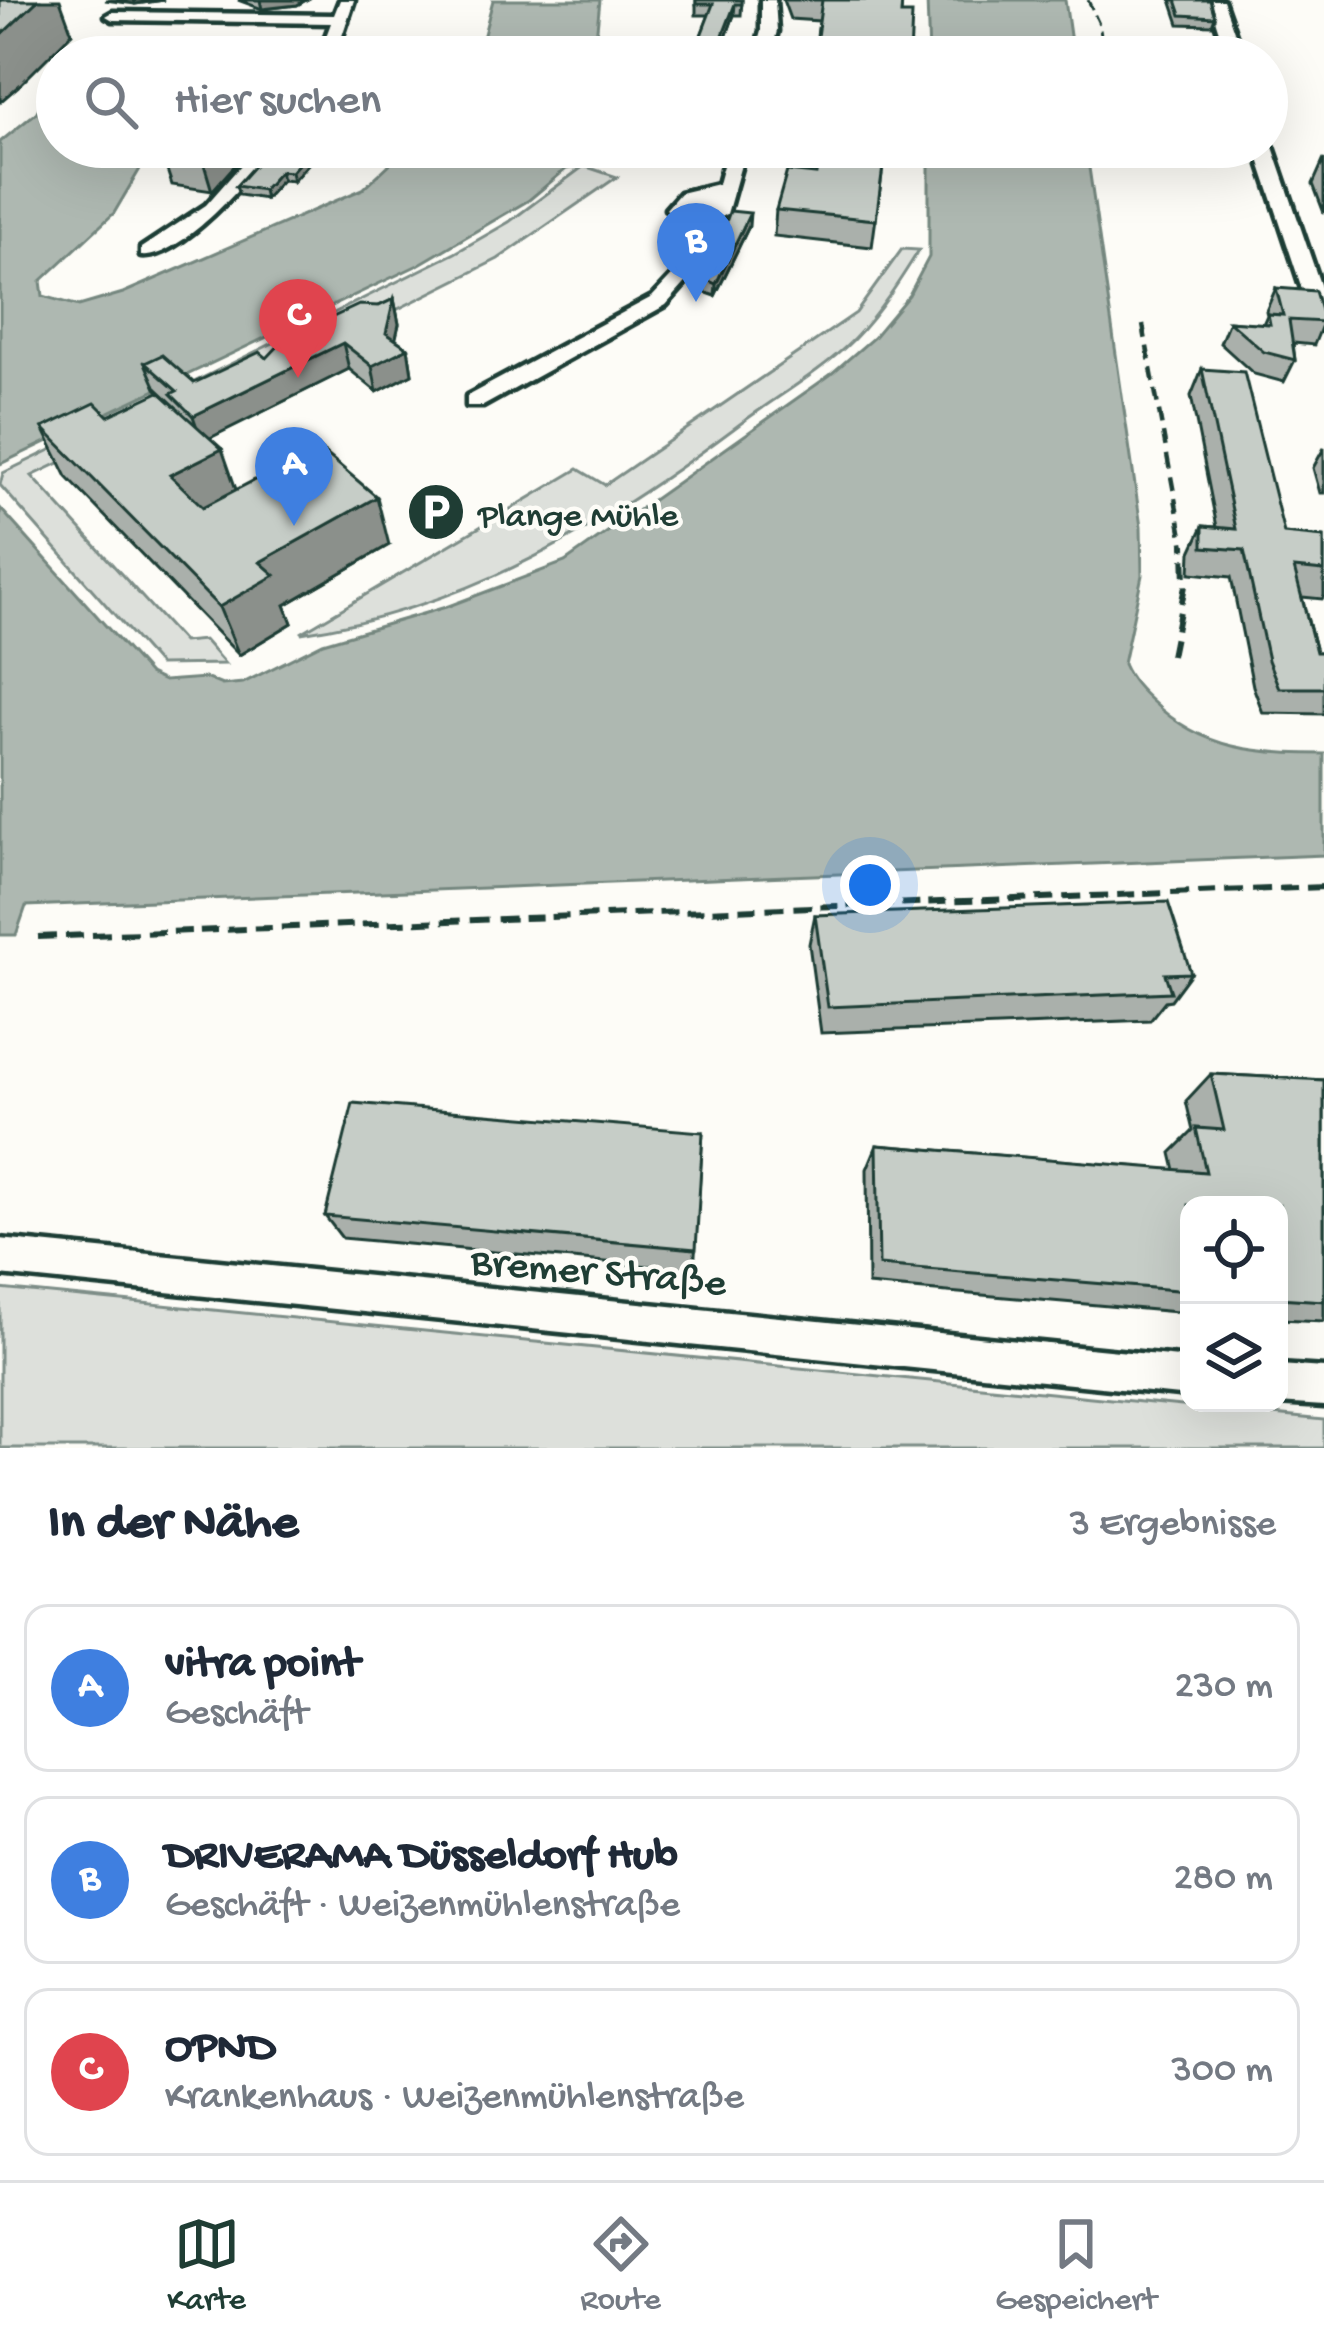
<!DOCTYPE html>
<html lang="de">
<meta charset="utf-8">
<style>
:root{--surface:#fff;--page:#f6f6f7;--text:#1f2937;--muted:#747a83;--line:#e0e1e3;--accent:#1f3d34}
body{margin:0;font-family:"Gochi Hand",sans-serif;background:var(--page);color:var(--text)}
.controls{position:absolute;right:36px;bottom:36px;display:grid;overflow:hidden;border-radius:24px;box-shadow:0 12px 48px #0002}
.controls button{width:108px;height:108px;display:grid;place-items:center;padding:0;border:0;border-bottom:3px solid var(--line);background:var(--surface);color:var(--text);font:60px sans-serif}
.you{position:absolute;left:870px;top:885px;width:42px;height:42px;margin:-30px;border:9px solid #fff;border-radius:50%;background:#1a73e8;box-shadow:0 0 0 18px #1a73e833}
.badge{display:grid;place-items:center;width:78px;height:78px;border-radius:50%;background:var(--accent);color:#fff;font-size:39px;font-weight:700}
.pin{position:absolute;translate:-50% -99px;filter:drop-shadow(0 3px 6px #0008)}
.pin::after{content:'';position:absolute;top:63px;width:42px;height:36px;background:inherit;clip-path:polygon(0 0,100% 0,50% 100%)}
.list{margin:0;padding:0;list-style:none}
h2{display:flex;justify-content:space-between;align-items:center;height:156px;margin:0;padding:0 48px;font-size:51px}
h2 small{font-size:39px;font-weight:400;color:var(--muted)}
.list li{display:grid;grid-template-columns:78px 1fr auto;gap:36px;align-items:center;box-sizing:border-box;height:168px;margin:0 24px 24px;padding:0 24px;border:3px solid var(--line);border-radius:24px}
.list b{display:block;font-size:45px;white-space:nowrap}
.list p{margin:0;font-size:39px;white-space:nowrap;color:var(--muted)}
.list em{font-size:39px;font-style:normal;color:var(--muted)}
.icon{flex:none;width:66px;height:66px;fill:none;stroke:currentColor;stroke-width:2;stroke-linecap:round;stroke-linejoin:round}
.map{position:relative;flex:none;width:1324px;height:1448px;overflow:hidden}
.search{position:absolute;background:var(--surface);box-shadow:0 12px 48px #0002;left:36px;right:36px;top:36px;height:132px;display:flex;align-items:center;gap:30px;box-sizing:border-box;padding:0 42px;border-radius:66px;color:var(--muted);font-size:45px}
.sheet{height:732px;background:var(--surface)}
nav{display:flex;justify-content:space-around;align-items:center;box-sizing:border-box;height:168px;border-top:3px solid var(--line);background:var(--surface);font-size:33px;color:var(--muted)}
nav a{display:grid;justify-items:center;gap:6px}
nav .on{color:var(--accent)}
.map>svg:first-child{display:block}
</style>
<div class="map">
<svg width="1324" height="1448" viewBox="0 0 1324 1448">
<rect width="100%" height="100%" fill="#fdfcf7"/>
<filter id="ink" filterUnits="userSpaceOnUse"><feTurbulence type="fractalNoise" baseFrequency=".00833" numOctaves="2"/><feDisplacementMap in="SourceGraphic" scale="24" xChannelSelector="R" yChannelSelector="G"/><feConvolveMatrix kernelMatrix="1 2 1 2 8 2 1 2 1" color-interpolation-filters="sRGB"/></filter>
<g filter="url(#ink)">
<g fill="#dde0db" stroke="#7e8e88" stroke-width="3">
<path d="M584 166 617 177 498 259 376 320 368 315 32 476 183 642 204 640 225 664 159 665 0 485 3 473 160 397 152 388 173 378 184 387 455 253 509 222Z"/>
<path d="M902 249 919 250C899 282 880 312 854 339 820 373 774 398 736 427 602 527 471 608 301 633L578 469 605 485 856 313Z"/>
<path d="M0 1289 1324 1420V1448H0Z"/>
</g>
<g fill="#aeb8b1" stroke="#75877f" stroke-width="3">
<path d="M493 0H600L594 57H478Z"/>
<path d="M927 0H1065L1073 57H929Z"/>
<path d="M57 78V147H153L114 213 41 281 43 296 79 306 123 293 363 189 408 147H586L584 166 566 169 529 200 418 265 0 464V142L36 113Z"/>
<path d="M929 147H1086L1141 527 1142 575 1123 664C1130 680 1141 691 1153 702 1203 750 1258 754 1324 754V855L26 906 16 935H0V508L149 674 164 681 205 678 222 685 243 683 323 643 446 607 565 562 830 375 873 338 909 295 929 257Z"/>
</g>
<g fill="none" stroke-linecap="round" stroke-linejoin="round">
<defs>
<g id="minor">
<path d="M340 0H354L341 39 344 57H328L325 39 331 23 113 20 106 16 113 12 334 15Z"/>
<path d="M761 0H775L777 31 770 57H754L761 31Z"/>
<path d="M1209 0H1223L1243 57H1227Z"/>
<path d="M1267 143 1273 147 1324 296V331L1314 325 1255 147H1267Z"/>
<path d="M257 147H275C251 177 180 260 141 256V248L206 205Z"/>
<path d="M728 147H746L727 214 716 220 720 226 700 267 666 305 483 406H467V396L652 297 683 264 702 226 686 224 666 209 680 193 718 184Z"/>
<path d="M0 1239 1189 1358V1396L0 1275Z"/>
<path d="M1279 1365 1324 1368V1406L1278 1403Z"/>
</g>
</defs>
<use href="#minor" stroke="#1f3d34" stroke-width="9"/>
<use href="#minor" fill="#fdfcf7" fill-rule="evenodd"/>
<path stroke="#1f3d34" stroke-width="3" stroke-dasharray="10 6" stroke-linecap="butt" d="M1088 0 1099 24 1105 57"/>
<path stroke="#1f3d34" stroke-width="4.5" stroke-dasharray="14 8" stroke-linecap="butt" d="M1143 325 1184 547"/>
<g stroke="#1f3d34" stroke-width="6" stroke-dasharray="18 9" stroke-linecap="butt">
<path d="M1171 656 1185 586 1184 544"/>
<path d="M38 937 1324 887"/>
</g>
</g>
<g fill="#aab0ab" stroke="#1f3d34" stroke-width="3">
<path d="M105 0H164L135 4Z"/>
<path d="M238 0H306L297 5 262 9Z"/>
<path d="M696 0H742L741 15H734L721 51 700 49V38L709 15H696Z"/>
<path d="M783 0H902L901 14 910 57H815L819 21 790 19Z"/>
<path d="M1171 0H1210L1215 17 1212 25 1179 24Z"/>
<path d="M174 147H242L244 155 212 191 172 185 163 158Z"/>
<path d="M323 147 293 181 282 180 265 199 239 195 236 186Z"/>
<path d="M761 147H883L881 159H884L872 247 774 236 776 210 816 174 818 160 761 156Z"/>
<path d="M1324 159V213L1313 184Z"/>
<path d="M749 226 715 296 704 292 705 279Z"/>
<path d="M1276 288 1324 320 1314 345 1293 343 1295 360 1284 382 1254 374 1220 343 1229 321 1263 324 1267 315 1266 311Z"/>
<path d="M394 299 399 324 395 339 408 348 412 374 377 392 349 369 209 438 236 490 389 545 285 605 292 623 239 655 67 477 43 428 175 406 156 388 145 363 194 383 267 358Z"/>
<path d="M1202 369 1284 533 1324 537V596L1322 599 1302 597 1316 652H1324V714L1263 713 1253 686 1231 577 1190 573 1191 552 1203 526 1217 527 1191 396Z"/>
<path d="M1324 448V493H1320L1313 468Z"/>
<path d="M815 915 1191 973 1171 1000 1165 1001 1150 1020 821 1033 809 944Z"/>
<path d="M1211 1074 1324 1080V1321L1279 1319V1205H1189V1313L868 1285 867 1169 877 1145 1175 1170 1171 1153 1193 1131 1186 1101Z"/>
<path d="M703 1132 694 1270 342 1238 325 1216Z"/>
</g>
<g fill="#8b908b" stroke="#1f3d34" stroke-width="3">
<path d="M38 0H60L72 33 21 84 0 102V36Z"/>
<path d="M134 0H164L135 4Z"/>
<path d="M260 0H306L297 5 262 9Z"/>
<path d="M735 4 734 15 721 51V40Z"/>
<path d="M219 147H242L244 155 212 191 204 164Z"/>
<path d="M313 147H323L293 181 291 172Z"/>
<path d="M874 147H883L881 160 864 158Z"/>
<path d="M280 171 282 180 265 199 263 190Z"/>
<path d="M750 213 749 226 715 296 716 284Z"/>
<path d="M394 299 399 324 392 356 408 348 412 374 377 392 372 366Z"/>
<path d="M343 343 349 369 202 442 193 416Z"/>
<path d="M222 449 239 498 190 524 170 475Z"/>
<path d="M377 497 389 545 285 605 292 623 239 655 219 607 260 562Z"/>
</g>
<g fill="#c6cdc7" stroke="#1f3d34" stroke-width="3">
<path d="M0 0H38L0 36Z"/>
<path d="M696 0H742V4H735L721 40 700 38 713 4H696Z"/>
<path d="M822 0H902L901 14H912L910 57H825L827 44H816Z"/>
<path d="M1176 0H1210L1215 17 1181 15Z"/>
<path d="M174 147H219L204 164 163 158Z"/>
<path d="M271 147H313L291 172 280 171 263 190 236 186Z"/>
<path d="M820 147H874L864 158 884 159 876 220 776 210 787 171 816 174Z"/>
<path d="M730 211 750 213 716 284 705 279Z"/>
<path d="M1276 288 1315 291 1324 320V322L1289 320 1295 360 1264 352 1229 321 1270 324 1268 314 1283 315Z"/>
<path d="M394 299 386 333 408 348 372 366 343 343 193 416 171 394 177 391 145 363 162 355 194 383 260 352 267 358 284 340 359 305 379 306Z"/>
<path d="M1202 369 1244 372 1284 533 1324 537V571L1294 568 1316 652H1324V688H1279L1268 660 1244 550 1203 547V526L1236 529Z"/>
<path d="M159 392 222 449 170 475 203 507 318 447 377 497 260 562 275 575 219 607 43 428 95 403 108 416Z"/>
<path d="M1168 902 1191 973 1165 974 1171 992 828 1007 815 915Z"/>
<path d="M1211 1074 1324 1080V1301L1279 1298V1205H1189V1291L879 1265 877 1145 1206 1172 1196 1128 1224 1130Z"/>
<path d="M353 1103 703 1132 696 1249 325 1216Z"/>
</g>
</g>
<defs>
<symbol id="parking-disc" viewBox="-11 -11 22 22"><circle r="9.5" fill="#1f3d34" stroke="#fdfcf7"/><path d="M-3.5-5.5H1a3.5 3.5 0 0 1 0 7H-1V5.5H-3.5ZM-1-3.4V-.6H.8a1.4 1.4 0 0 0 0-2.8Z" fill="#fff"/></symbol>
</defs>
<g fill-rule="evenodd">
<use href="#parking-disc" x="403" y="479" width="66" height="66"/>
</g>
<g text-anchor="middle" stroke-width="9" stroke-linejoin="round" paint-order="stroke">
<g font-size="36" fill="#1f3d34" stroke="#fdfcf7" text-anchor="start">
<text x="478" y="525">Plange Mühle</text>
</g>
<g font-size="42" fill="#1f3d34" stroke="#fdfcf7">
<text transform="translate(599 1268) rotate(5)" y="15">Bremer Straße</text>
</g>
</g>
</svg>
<div class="controls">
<button><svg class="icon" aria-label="locate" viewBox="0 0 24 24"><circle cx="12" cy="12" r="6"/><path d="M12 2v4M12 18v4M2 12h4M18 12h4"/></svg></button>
<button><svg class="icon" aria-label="layers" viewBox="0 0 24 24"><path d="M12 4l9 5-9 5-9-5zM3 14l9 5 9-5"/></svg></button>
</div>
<div class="you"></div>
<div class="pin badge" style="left:294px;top:526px;background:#3f7fe0">A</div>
<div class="pin badge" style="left:696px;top:302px;background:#3f7fe0">B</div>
<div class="pin badge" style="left:298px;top:378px;background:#e0444e">C</div>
<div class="search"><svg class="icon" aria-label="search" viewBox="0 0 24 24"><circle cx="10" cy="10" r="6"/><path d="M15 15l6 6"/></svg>Hier suchen</div>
</div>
<section class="sheet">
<h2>In der Nähe<small>3 Ergebnisse</small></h2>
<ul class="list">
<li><span class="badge" style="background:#3f7fe0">A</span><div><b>vitra point</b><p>Geschäft</p></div><em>230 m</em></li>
<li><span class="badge" style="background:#3f7fe0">B</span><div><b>DRIVERAMA Düsseldorf Hub</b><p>Geschäft · Weizenmühlenstraße</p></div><em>280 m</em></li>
<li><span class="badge" style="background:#e0444e">C</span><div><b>OPND</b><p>Krankenhaus · Weizenmühlenstraße</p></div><em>300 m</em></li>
</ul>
</section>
<nav>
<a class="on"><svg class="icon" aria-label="map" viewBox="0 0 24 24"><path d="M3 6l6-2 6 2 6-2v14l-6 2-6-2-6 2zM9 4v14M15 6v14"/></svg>Karte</a>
<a><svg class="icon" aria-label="directions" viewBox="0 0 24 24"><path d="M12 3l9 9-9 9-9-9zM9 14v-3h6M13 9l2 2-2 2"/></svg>Route</a>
<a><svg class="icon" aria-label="saved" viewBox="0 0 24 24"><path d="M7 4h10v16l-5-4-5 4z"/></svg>Gespeichert</a>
</nav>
